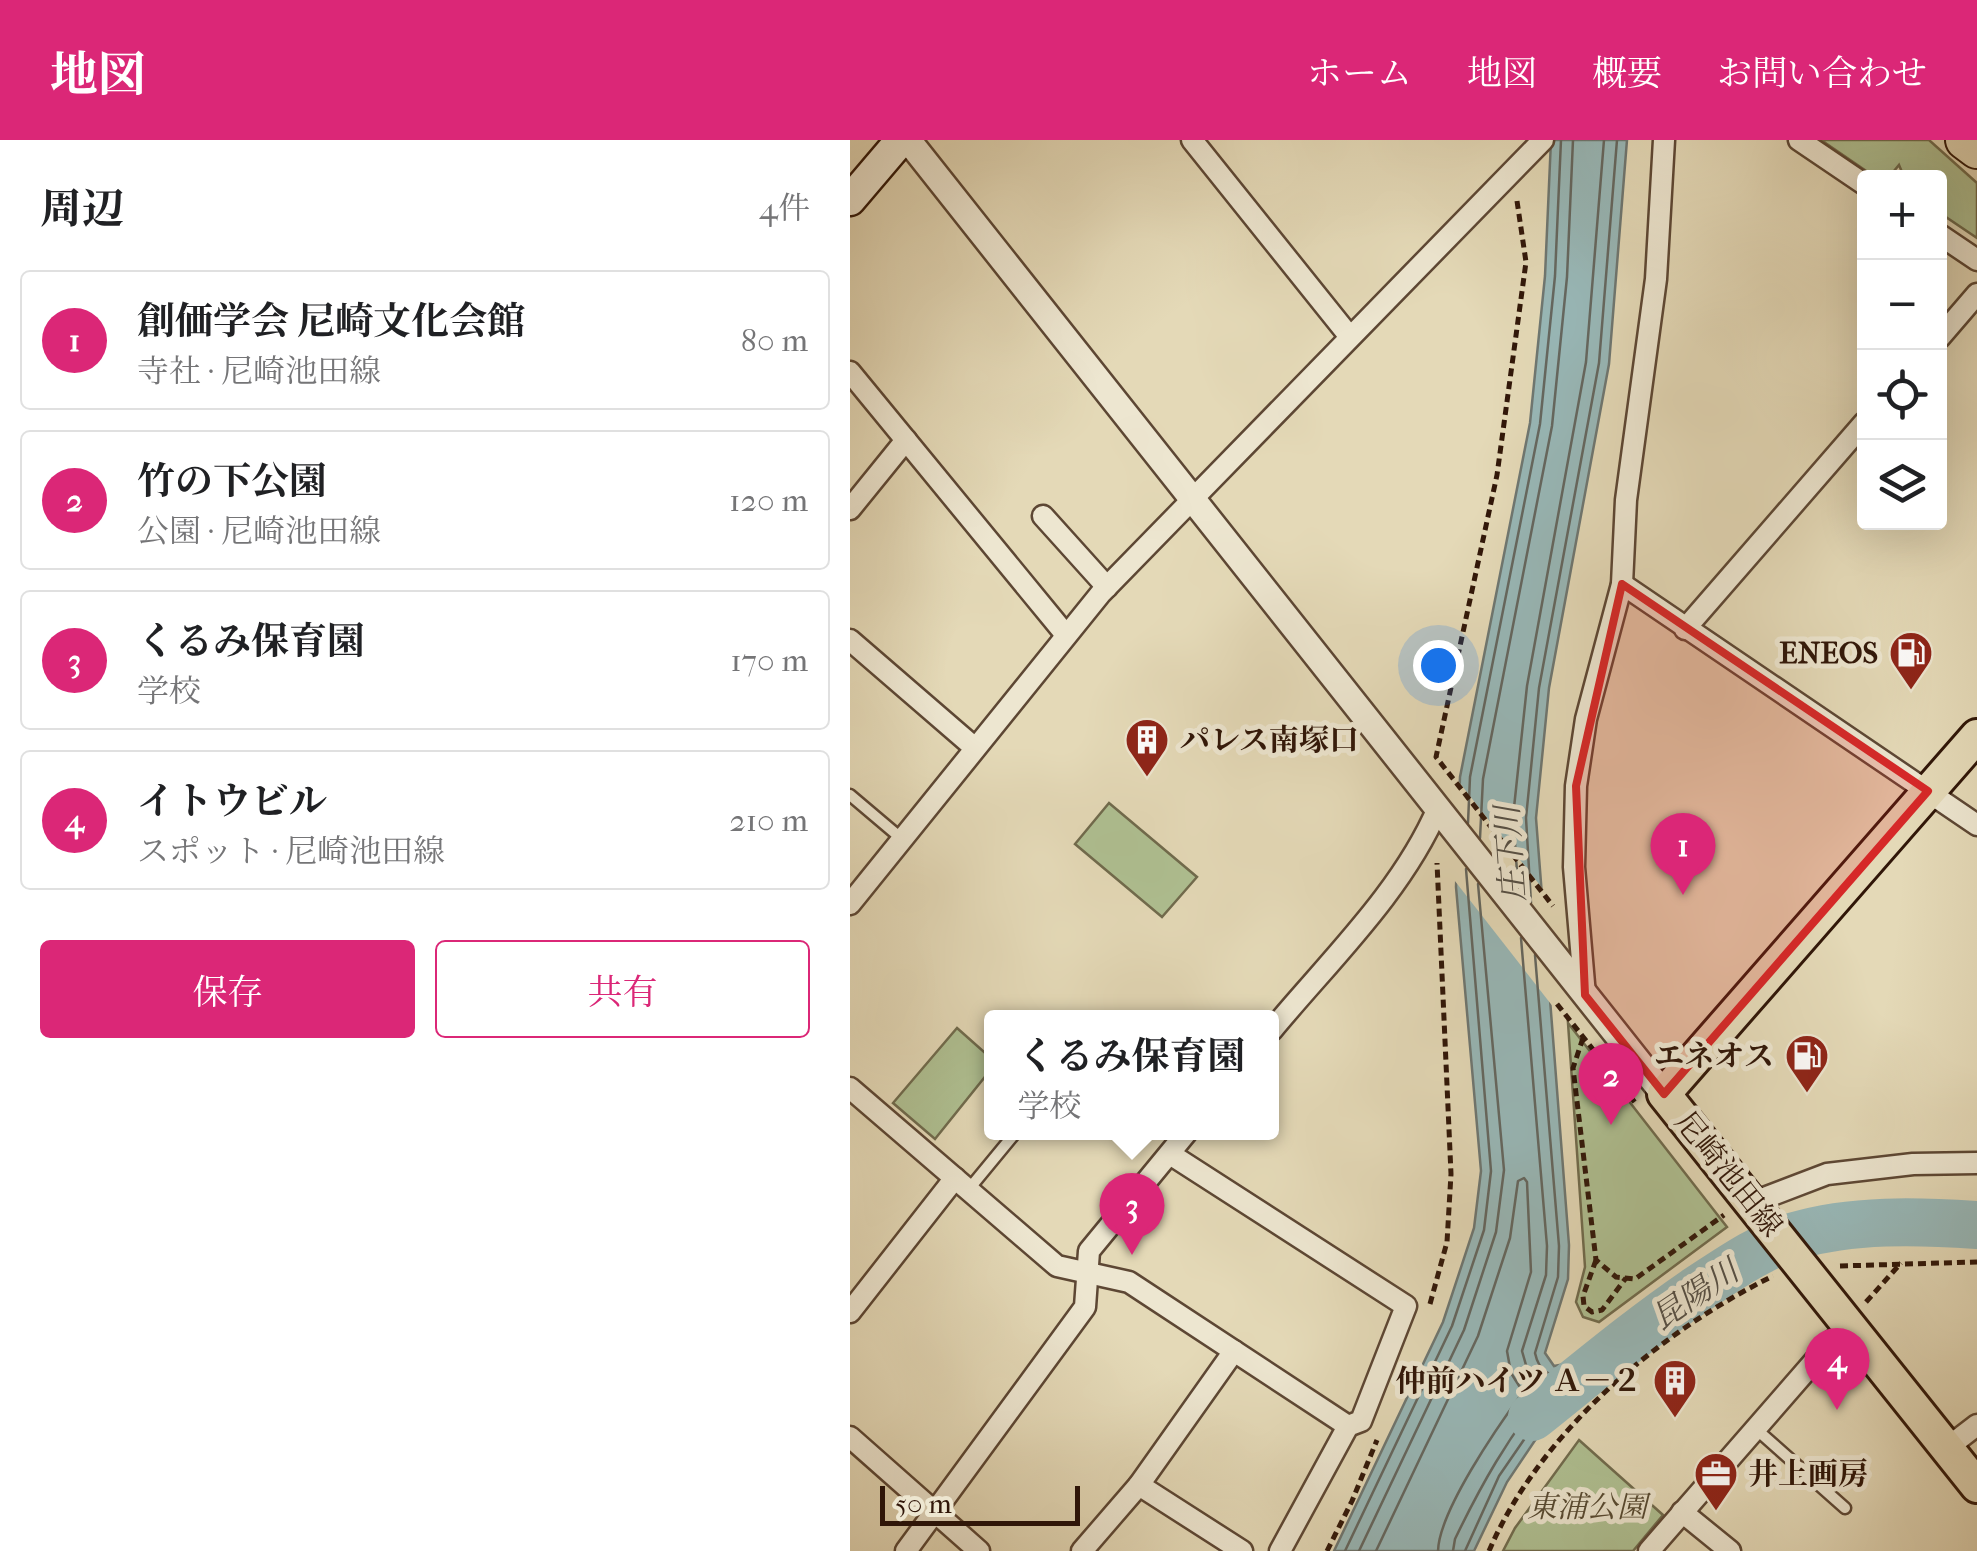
<!DOCTYPE html>
<html lang="ja">
<meta charset="utf-8">
<style>
:root{--surface:#fff;--page:#f2f2f2;--text:#202124;--muted:#757577;--line:#e0e0e0;--accent:#db2777}
body{margin:0;font-family:"IM FELL French Canon","Noto Serif JP",serif;background:var(--page);color:var(--text)}
.controls{position:absolute;right:30px;top:30px;display:grid;overflow:hidden;border-radius:10px;box-shadow:0 10px 40px #0002}
.controls button{width:90px;height:90px;display:grid;place-items:center;padding:0;border:0;border-bottom:2px solid var(--line);background:var(--surface);color:var(--text);font:50px sans-serif}
.scale{position:absolute;left:30px;bottom:25px;width:200px;box-sizing:border-box;padding-left:10px;border:5px solid #301608;border-top:0;font-size:28px;line-height:35px;white-space:nowrap;color:#301608;-webkit-text-stroke:8px #ede6d0;paint-order:stroke}
.you{position:absolute;left:588px;top:525px;width:35px;height:35px;margin:-25px;border:8px solid #fff;border-radius:50%;background:#1a73e8;box-shadow:0 0 0 15px #1a73e833}
.badge{display:grid;place-items:center;width:65px;height:65px;border-radius:50%;background:var(--accent);color:#fff;font-size:32px;font-weight:700}
.pin{position:absolute;translate:-50% -82px;filter:drop-shadow(0 2px 5px #0008)}
.pin::after{content:'';position:absolute;top:52px;width:35px;height:30px;background:inherit;clip-path:polygon(0 0,100% 0,50% 100%)}
.popup{position:absolute;left:134px;top:870px;width:295px;height:130px;box-sizing:border-box;display:grid;place-content:center;border-radius:10px;background:var(--surface);filter:drop-shadow(0 2px 8px #0005);font-size:32px;white-space:nowrap;color:var(--muted)}
.popup b{font-size:38px;color:var(--text)}
.popup::after{content:'';position:absolute;left:50%;top:100%;margin-left:-20px;border:20px solid transparent;border-top-color:var(--surface)}
.list{margin:0;padding:0;list-style:none}
h2{display:flex;justify-content:space-between;align-items:center;height:130px;margin:0;padding:0 40px;font-size:42px}
h2 small{font-size:32px;font-weight:400;color:var(--muted)}
.list li{display:grid;grid-template-columns:65px 1fr auto;gap:30px;align-items:center;box-sizing:border-box;height:140px;margin:0 20px 20px;padding:0 20px;border:2px solid var(--line);border-radius:10px}
.list b{display:block;font-size:38px;white-space:nowrap}
.list p{margin:0;font-size:32px;white-space:nowrap;color:var(--muted)}
.list em{font-size:32px;font-style:normal;color:var(--muted)}
.actions{display:flex;gap:20px;padding:30px 40px}
.actions a{flex:1;padding:22px 0;border:2px solid var(--accent);border-radius:10px;text-align:center;font-size:35px;color:var(--accent)}
.actions .main{background:var(--accent);color:#fff}
.icon{flex:none;width:55px;height:55px;fill:none;stroke:currentColor;stroke-width:2;stroke-linecap:round;stroke-linejoin:round}
.map{position:relative;flex:none;width:1127px;height:1411px;overflow:hidden}
header{display:flex;align-items:center;gap:60px;box-sizing:border-box;height:140px;padding:0 50px;background:var(--accent);color:#fff}
header strong{font-size:48px}
nav{display:flex;gap:55px;margin-inline-start:auto;font-size:35px}
main{display:flex}
aside{flex:1;background:var(--surface)}
.map>svg:first-child{display:block}
</style>
<header>
<strong>地図</strong>
<nav><a>ホーム</a><a>地図</a><a>概要</a><a>お問い合わせ</a></nav>
</header>
<main>
<aside>
<h2>周辺<small>4件</small></h2>
<ul class="list">
<li><span class="badge">1</span><div><b>創価学会 尼崎文化会館</b><p>寺社 · 尼崎池田線</p></div><em>80 m</em></li>
<li><span class="badge">2</span><div><b>竹の下公園</b><p>公園 · 尼崎池田線</p></div><em>120 m</em></li>
<li><span class="badge">3</span><div><b>くるみ保育園</b><p>学校</p></div><em>170 m</em></li>
<li><span class="badge">4</span><div><b>イトウビル</b><p>スポット · 尼崎池田線</p></div><em>210 m</em></li>
</ul>
<div class="actions"><a class="main">保存</a><a>共有</a></div>
</aside>
<div class="map">
<svg width="1127" height="1411" viewBox="0 0 1127 1411">
<rect width="100%" height="100%" fill="#e4d9b7"/>
<filter id="stains"><feTurbulence type="fractalNoise" baseFrequency=".002" numOctaves="4"/><feColorMatrix values="0 0 0 0 .2 0 0 0 0 .09 0 0 0 0 .02 0 0 0 .5 -.17"/></filter>
<radialGradient id="worn" r=".72"><stop offset=".6" stop-color="#630" stop-opacity="0"/><stop offset="1" stop-color="#630" stop-opacity=".3"/></radialGradient>
<g fill="#afc092" stroke="#706b4d" stroke-width="2.5">
<path d="M971 0H1079L1127 43V98L1090 73V38L1054 37 1049 25 1039 37H1025Z"/>
<path d="M259 663 347 737 312 777 225 704Z"/>
<path d="M718 883 877 1087 749 1182 733 1177 726 1162 735 1127Z"/>
<path d="M107 888 142 919V928L85 999 43 963Z"/>
<path d="M729 1300 813 1375 783 1411H653L665 1388Z"/>
</g>
<path fill="#98b8b8" stroke="#6e7772" stroke-width="2.5" d="M701 0H777L759 224 699 548 686 678 719 1105 718 1139 695 1213 704 1226 720 1223 739 1244 698 1281 657 1342 624 1411H484L593 1182 624 1088 631 1031 606 747 610 637 680 283 695 136Z"/>
<path fill="#e4d9b7" d="M605 637 696 753 704 868 601 736Z"/>
<g fill="none" stroke-linecap="round" stroke-linejoin="round">
<g stroke="#646760" stroke-width="2.5">
<path d="M618 683 620 637 690 284 705 136 711 0"/>
<path d="M630 698 633 639 702 286 717 137 723 0"/>
<path d="M668 745 663 677 677 546 736 222 754 0"/>
<path d="M681 763 676 678 689 548 749 223 767 0"/>
<path d="M495 1411 602 1186 634 1090 641 1031 616 729"/>
<path d="M509 1411 614 1190 646 1092 654 1030 628 744"/>
<path d="M526 1411 628 1196 660 1098 668 1041 674 1038 677 1042 681 1132 657 1211 661 1233 673 1252C648 1286 589 1371 588 1411"/>
<path d="M603 1411 605 1399C631 1345 658 1297 696 1251L678 1232 672 1211 696 1135 697 1106 671 798"/>
<path d="M615 1411 649 1336 691 1275 723 1244 718 1236C700 1237 689 1232 685 1213L708 1137 709 1106 685 815"/>
</g>
<path stroke="#98b8b8" stroke-width="48" d="M682 1277C736 1234 788 1190 845 1151 876 1131 909 1107 945 1096 1002 1079 1068 1081 1127 1085"/>
<defs>
<g id="service">
<path d="M0 655 52 699"/>
<path d="M119 1049 166 992"/>
<path d="M906 1289 995 1368"/>
</g>
<g id="minor">
<path d="M342 0 500 197"/>
<path d="M949 0 1014 44"/>
<path d="M1090 95 1127 120"/>
<path d="M1090 197 1127 154"/>
<path d="M0 232 216 495"/>
<path d="M0 369 56 300"/>
<path d="M193 376 257 447"/>
<path d="M772 444 1127 685"/>
<path d="M835 489 1014 283"/>
<path d="M0 500 125 608"/>
<path d="M0 764 251 453 693 0"/>
<path d="M735 855 724 727 726 646 736 579 772 444 776 360 806 139 814 0"/>
<path d="M422 890C480 820 552 752 588 668"/>
<path d="M0 948 207 1126 279 1142 498 1286"/>
<path d="M320 1014 556 1166 511 1281 498 1286 430 1411"/>
<path d="M901 1063 977 1034 1063 1024 1127 1023"/>
<path d="M0 1172 105 1038"/>
<path d="M0 1297 129 1411"/>
<path d="M1097 1308 1127 1285"/>
<path d="M289 1345 392 1411"/>
<path d="M832 1372 880 1411"/>
<path d="M56 1411 235 1167 239 1111 337 992"/>
<path d="M232 1411 289 1345 384 1211"/>
<path d="M799 1411 982 1201 1000 1187"/>
</g>
<path id="tertiary" d="M58 0 814 954"/>
<path id="secondary" d="M0 60 51 0"/>
<path id="primary" d="M1127 596 814 954 1127 1346"/>
<path id="motorway" d="M1115 0 1127 9"/>
</defs>
<use href="#service" stroke="#5d4734" stroke-width="15"/>
<use href="#minor" stroke="#5d4734" stroke-width="25"/>
<use href="#tertiary" stroke="#5d4734" stroke-width="30"/>
<use href="#secondary" stroke="#301608" stroke-width="35"/>
<use href="#primary" stroke="#301608" stroke-width="38"/>
<use href="#motorway" stroke="#301608" stroke-width="42"/>
<g stroke="#301608" stroke-width="5" stroke-dasharray="8 5" stroke-linecap="butt">
<path d="M667 61 676 122 647 335 586 617 703 766"/>
<path d="M707 864 787 965"/>
<path d="M733 898 723 928 746 1120 766 1137 785 1139 874 1075"/>
<path d="M746 1120 733 1156 734 1166 742 1172 752 1170 776 1138"/>
<path d="M990 1126 1127 1122"/>
<path d="M1016 1162 1051 1123"/>
<path d="M580 1164 597 1102 601 1034 587 723"/>
<path d="M477 1411 502 1361 527 1300"/>
<path d="M639 1411C690 1292 809 1192 923 1136"/>
</g>
<use href="#service" stroke="#ede6d0" stroke-width="10"/>
<use href="#minor" stroke="#ede6d0" stroke-width="20"/>
<use href="#tertiary" stroke="#ede6d0" stroke-width="25"/>
<use href="#secondary" stroke="#ede6d0" stroke-width="30"/>
<use href="#primary" stroke="#e4d9b7" stroke-width="32"/>
<use href="#motorway" stroke="#e4d9b7" stroke-width="38"/>
</g>
<path fill="#d62828" fill-opacity="0.2" stroke="#d62828" stroke-width="8" stroke-linejoin="round" d="M772 444 1078 651 814 954 735 855 726 646Z"/>
<defs>
<symbol id="fuel-pin" viewBox="-11 -11 22 30"><path d="M0 17L-7.5 6A9.5 9.5 0 1 1 7.5 6Z" fill="#8f2418" stroke="#ede6d0"/><path d="M-5.5-6h7V0h2V4h1.3V-2.5L3-4.5l.8-.8L6-3V5H2.5V1h-1V6h-7ZM-4.2-4.7v3.2H.2V-4.7Z" fill="#fff"/></symbol>
<symbol id="building-pin" viewBox="-11 -11 22 30"><path d="M0 17L-7.5 6A9.5 9.5 0 1 1 7.5 6Z" fill="#8f2418" stroke="#ede6d0"/><path d="M-4-6H4V6H1V3H-1V6H-4ZM-2.5-4.3h1.7v1.8h-1.7ZM.8-4.3h1.7v1.8H.8ZM-2.5-1h1.7V.8h-1.7ZM.8-1h1.7V.8H.8Z" fill="#fff"/></symbol>
<symbol id="office-pin" viewBox="-11 -11 22 30"><path d="M0 17L-7.5 6A9.5 9.5 0 1 1 7.5 6Z" fill="#8f2418" stroke="#ede6d0"/><path d="M-6-3h4V-5.5h4V-3h4V5H-6ZM-1-4.5V-3h2v-1.5ZM-6 0V1H6V0Z" fill="#fff"/></symbol>
</defs>
<g fill-rule="evenodd">
<use href="#fuel-pin" x="1036" y="488" width="50" height="68"/>
<use href="#building-pin" x="272" y="575" width="50" height="68"/>
<use href="#fuel-pin" x="932" y="891" width="50" height="68"/>
<use href="#building-pin" x="800" y="1216" width="50" height="68"/>
<use href="#office-pin" x="841" y="1309" width="50" height="68"/>
</g>
<g text-anchor="middle" stroke-width="10" stroke-linejoin="round" paint-order="stroke">
<g font-size="30" font-weight="bold" fill="#301608" stroke="#ede6d0" text-anchor="end">
<text x="1028" y="523">ENEOS</text>
<text x="330" y="610" text-anchor="start">パレス南塚口</text>
<text x="924" y="926">エネオス</text>
<text x="792" y="1251">仲前ハイツ Ａ－２</text>
<text x="898" y="1344" text-anchor="start">井上画房</text>
</g>
<g font-size="30" fill="#301608" stroke="#ede6d0">
<text transform="translate(879 1034) rotate(51)" y="10">尼崎池田線</text>
</g>
<g font-size="30" font-style="italic" fill="#564931" stroke="#ede6d0">
<text x="737" y="1377">東浦公園</text>
</g>
<g font-size="32" font-style="italic" fill="#544f46" stroke="#ede6d0">
<text transform="translate(660 714) rotate(-94)" y="11">庄下川</text>
<text transform="translate(845 1154) rotate(-34)" y="11">昆陽川</text>
</g>
</g>
<rect width="100%" height="100%" filter="url(#stains)"/>
<rect width="100%" height="100%" fill="url(#worn)"/>
</svg>
<div class="controls">
<button>+</button>
<button>−</button>
<button><svg class="icon" aria-label="locate" viewBox="0 0 24 24"><circle cx="12" cy="12" r="6"/><path d="M12 2v4M12 18v4M2 12h4M18 12h4"/></svg></button>
<button><svg class="icon" aria-label="layers" viewBox="0 0 24 24"><path d="M12 4l9 5-9 5-9-5zM3 14l9 5 9-5"/></svg></button>
</div>
<div class="scale">50 m</div>
<div class="you"></div>
<div class="pin badge" style="left:833px;top:755px">1</div>
<div class="pin badge" style="left:761px;top:985px">2</div>
<div class="pin badge" style="left:282px;top:1115px">3</div>
<div class="popup"><b>くるみ保育園</b>学校</div>
<div class="pin badge" style="left:987px;top:1270px">4</div>
</div>
</main>
